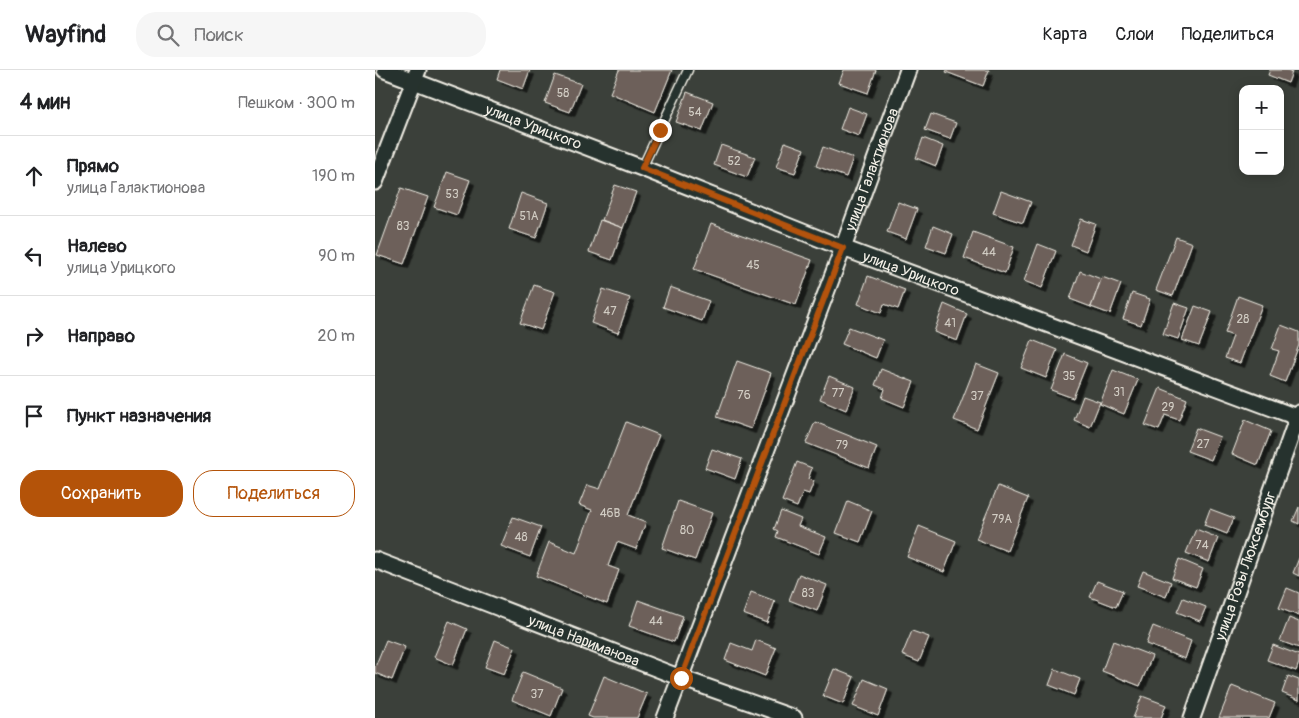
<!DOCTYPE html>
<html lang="ru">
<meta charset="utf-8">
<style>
:root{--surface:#fff;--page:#f6f6f6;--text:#202124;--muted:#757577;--line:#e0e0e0;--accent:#b45309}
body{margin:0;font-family:Pangolin,sans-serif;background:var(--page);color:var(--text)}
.controls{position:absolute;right:15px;top:15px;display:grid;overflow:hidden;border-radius:10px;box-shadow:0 2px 12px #0003}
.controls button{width:45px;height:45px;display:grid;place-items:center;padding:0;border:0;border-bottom:1px solid var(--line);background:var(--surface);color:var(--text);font:25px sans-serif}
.stop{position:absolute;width:15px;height:15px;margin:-11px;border:4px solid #b45309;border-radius:50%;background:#fff}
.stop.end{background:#b45309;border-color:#fff;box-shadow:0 1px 5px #0008}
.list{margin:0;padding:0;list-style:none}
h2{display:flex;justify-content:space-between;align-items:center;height:65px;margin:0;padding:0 20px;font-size:21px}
h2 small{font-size:16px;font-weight:400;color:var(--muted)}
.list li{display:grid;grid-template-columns:32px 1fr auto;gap:15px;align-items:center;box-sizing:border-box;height:80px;padding:0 20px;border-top:1px solid var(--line)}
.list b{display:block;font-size:19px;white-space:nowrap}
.list p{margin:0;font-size:16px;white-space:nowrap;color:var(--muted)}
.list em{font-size:16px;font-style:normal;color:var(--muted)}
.actions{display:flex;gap:10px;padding:15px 20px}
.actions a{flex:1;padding:11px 0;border:1px solid var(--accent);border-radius:20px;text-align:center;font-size:18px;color:var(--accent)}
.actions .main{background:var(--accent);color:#fff}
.icon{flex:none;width:28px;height:28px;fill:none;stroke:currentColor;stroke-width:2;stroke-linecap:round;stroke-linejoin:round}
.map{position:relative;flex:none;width:924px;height:648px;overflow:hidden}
header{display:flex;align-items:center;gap:30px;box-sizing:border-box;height:70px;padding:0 25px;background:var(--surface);border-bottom:1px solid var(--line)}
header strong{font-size:24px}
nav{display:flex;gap:28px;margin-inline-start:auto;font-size:18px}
.search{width:350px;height:45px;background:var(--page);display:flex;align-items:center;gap:12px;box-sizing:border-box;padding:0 18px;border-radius:20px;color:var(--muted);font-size:19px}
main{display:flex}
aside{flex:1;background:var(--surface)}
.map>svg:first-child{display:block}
</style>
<header>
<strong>Wayfind</strong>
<div class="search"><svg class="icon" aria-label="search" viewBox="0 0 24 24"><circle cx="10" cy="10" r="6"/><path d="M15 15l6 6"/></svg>Поиск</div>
<nav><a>Карта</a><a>Слои</a><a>Поделиться</a></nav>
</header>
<main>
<aside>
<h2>4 мин<small>Пешком · 300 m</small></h2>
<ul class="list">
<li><svg class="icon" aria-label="ahead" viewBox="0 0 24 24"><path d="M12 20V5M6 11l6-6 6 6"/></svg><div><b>Прямо</b><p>улица Галактионова</p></div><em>190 m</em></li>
<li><svg class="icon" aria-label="left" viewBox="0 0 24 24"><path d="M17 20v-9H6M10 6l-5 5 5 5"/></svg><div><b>Налево</b><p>улица Урицкого</p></div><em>90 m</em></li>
<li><svg class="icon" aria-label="right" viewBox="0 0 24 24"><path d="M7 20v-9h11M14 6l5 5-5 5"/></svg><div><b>Направо</b></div><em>20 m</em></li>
<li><svg class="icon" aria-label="arrive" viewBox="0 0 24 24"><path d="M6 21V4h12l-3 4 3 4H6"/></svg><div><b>Пункт назначения</b></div></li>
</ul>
<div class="actions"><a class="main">Сохранить</a><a>Поделиться</a></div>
</aside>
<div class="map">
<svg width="924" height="648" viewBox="0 0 924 648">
<defs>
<filter id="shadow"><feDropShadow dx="4.5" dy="4.5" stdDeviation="0" flood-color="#0009"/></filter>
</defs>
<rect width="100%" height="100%" fill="#3b403a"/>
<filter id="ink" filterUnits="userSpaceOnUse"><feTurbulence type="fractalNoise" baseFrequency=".02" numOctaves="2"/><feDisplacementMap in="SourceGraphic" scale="10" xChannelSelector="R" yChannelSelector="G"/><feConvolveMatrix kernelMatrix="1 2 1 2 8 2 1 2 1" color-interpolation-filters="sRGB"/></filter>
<g filter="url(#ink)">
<g fill="#6d605a" stroke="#f4f1e8" filter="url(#shadow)">
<path d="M125 0H155L148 19 122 9Z"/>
<path d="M244 0H297L280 42 235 23Z"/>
<path d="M469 0H501L493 23 464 13Z"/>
<path d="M572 0H614L608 16 571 2Z"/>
<path d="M895 0H912L917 2 913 13 893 5Z"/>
<path d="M180 5 206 14 195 42 170 33Z"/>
<path d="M312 22 338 32 327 61 301 52Z"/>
<path d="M473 37 492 44 484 66 465 59Z"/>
<path d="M556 44 581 53 575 69 550 60Z"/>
<path d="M548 68 568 76 561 96 541 88Z"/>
<path d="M410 72 429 79 420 103 401 97Z"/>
<path d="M346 75 380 87 372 107 339 95Z"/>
<path d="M448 77 478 88 471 107 441 96Z"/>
<path d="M72 102 95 110 82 145 59 137Z"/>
<path d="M240 115 261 122 248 158 227 150Z"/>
<path d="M26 118 53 127 29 194 2 185Z"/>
<path d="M626 121 656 132 648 153 618 143Z"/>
<path d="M146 123 173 133 161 168 134 159Z"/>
<path d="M523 132 542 139 531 169 512 162Z"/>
<path d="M706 149 721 154 711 181 696 175Z"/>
<path d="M225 150 248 158 237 190 214 182Z"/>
<path d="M336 154 437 190 421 235 319 199Z"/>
<path d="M558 156 578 164 571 183 551 176Z"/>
<path d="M598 162 639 177 630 203 589 188Z"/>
<path d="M801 167 817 173 798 226 781 220Z"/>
<path d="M663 174 681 181 667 218 649 211Z"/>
<path d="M705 201 726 209 716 237 695 229Z"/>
<path d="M493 206 530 220 523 239 509 234 506 243 483 234Z"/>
<path d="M727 207 746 214 735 244 716 237Z"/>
<path d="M159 215 180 222 166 260 145 253Z"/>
<path d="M295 217 334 231 327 251 288 237Z"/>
<path d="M228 219 255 228 243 263 216 253Z"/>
<path d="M757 223 775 229 766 255 748 249Z"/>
<path d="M863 226 887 235 865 293 850 288 858 266 850 263Z"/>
<path d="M799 233 814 238 803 269 788 264Z"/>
<path d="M569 234 592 244 582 271 559 262Z"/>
<path d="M820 236 837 242 824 276 807 270Z"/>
<path d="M906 255 924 262V275L910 312 895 306 904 281 897 279Z"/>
<path d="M474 257 508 270 501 288 467 274Z"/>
<path d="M657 270 682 280 671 308 646 298Z"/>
<path d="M690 284 712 293 698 328 676 320Z"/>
<path d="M362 291 396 303 376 359 342 347Z"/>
<path d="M601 294 624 303 602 359 579 350Z"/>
<path d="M506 299 539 312 529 337 507 328 510 319 500 315Z"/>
<path d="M738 300 763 310 749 344 725 334Z"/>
<path d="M454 306 480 317 471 340 445 329Z"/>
<path d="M785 318 812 329 804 350 790 345 784 360 770 355Z"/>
<path d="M708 326 725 332 715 357 699 350Z"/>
<path d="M870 350 896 361 883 395 857 384Z"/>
<path d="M251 352 284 365 253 445 271 452 261 479 242 472 233 496 244 500 232 534 161 506 174 472 201 483 217 440 204 435 212 415 225 419Z"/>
<path d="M440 352 502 377 494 398 431 373Z"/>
<path d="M821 358 845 367 836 390 812 381Z"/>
<path d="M337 379 367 389 360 409 330 398Z"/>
<path d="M422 392 437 398 433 409 439 411 434 424 428 422 422 437 407 431Z"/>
<path d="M623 416 653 428 632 481 601 469Z"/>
<path d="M303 431 337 443 320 490 287 478Z"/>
<path d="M473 431 497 441 485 472 461 463Z"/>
<path d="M924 437V454L918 451Z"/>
<path d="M835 439 859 448 852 464 829 455Z"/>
<path d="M406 441 426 449 423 456 451 467 444 484 401 467 403 461 399 459Z"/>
<path d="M138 447 166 457 155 487 126 476Z"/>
<path d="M544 456 581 471 569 502 532 487Z"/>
<path d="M821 459 843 468 834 492 811 483Z"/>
<path d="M924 488V506L918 503Z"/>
<path d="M804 489 828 499 821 517 797 508Z"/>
<path d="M768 501 796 512 791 527 762 516Z"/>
<path d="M424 504 452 515 442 541 414 530Z"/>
<path d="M722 511 748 521 741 537 715 527Z"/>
<path d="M912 518 924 523V546L904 538Z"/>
<path d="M376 522 400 531 392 553 368 544Z"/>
<path d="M808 528 831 537 825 551 802 542Z"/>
<path d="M263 530 308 546 299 572 254 556Z"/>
<path d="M914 548 924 552V578L905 571Z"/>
<path d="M74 551 92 559 78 595 59 587Z"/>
<path d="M778 556 816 571 810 589 771 574Z"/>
<path d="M537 561 554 567 544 592 527 585Z"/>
<path d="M11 570 30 577 17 610 0 603V597Z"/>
<path d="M120 570 140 578 129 604 110 597Z"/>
<path d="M381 570 401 578 390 606 350 590 356 573 377 581Z"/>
<path d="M738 571 777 586 765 616 727 601Z"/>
<path d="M898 575 924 585V593L921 601 892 590Z"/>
<path d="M459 599 479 607 468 634 448 626Z"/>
<path d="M680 599 705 609 699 625 674 615Z"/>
<path d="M148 602 187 618 176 646 137 630Z"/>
<path d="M229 606 272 624 262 648H218L213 646Z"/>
<path d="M913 606 924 610V630L907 623Z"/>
<path d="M489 609 513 619 503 646 478 636Z"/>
<path d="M857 616 900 633 894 648H844Z"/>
<path d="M767 626 791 635 786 648H758Z"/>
</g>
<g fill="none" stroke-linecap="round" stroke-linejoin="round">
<defs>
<path id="lane" d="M267 98 313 0"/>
<g id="street">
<path id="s1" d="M10 0 267 98 468 178 924 348"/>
<path d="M0 112 43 0"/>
<path id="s2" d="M0 490 306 608 419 648"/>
<path id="s3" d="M290 648 468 178 533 0"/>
<path id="s4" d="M817 648 924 343"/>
</g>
</defs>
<use href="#lane" stroke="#f4f1e8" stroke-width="11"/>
<use href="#street" stroke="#f4f1e8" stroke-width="19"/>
<use href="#lane" stroke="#26332d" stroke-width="8"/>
<use href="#street" stroke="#26332d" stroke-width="15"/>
</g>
</g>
<g fill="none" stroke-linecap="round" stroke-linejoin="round" filter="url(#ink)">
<path stroke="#b45309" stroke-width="6" d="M285 60 267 98 468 178 306 608"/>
</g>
<g text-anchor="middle" stroke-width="4.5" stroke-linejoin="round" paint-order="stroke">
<g font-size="12" fill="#d2cdc4">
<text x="188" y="27">58</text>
<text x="320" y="46">54</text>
<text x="359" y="95">52</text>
<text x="77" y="128">53</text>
<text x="154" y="150">51А</text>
<text x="28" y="160">83</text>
<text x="614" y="186">44</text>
<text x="378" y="199">45</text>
<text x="235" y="245">47</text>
<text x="868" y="253">28</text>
<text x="575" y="257">41</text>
<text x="694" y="310">35</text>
<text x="744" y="326">31</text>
<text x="463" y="327">77</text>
<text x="369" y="329">76</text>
<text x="602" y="330">37</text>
<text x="793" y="341">29</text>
<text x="828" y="378">27</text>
<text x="467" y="379">79</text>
<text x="235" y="447">46В</text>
<text x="627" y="453">79А</text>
<text x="312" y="464">80</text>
<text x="146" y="471">48</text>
<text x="827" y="479">74</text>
<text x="433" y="527">83</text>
<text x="281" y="555">44</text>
<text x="162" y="628">37</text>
</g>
<g font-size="15" fill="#f4f1e8" stroke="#26332d">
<text dy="5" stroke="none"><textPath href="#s1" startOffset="159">улица Урицкого</textPath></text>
<text dy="5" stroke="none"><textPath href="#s3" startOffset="586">улица Галактионова</textPath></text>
<text dy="5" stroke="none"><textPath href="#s1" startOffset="564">улица Урицкого</textPath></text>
<text dy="5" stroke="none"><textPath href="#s4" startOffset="161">улица Розы Люксембург</textPath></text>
<text dy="5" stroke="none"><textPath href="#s2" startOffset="224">улица Нариманова</textPath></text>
</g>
</g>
</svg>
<div class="controls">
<button>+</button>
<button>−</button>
</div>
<div class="stop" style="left:306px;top:608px"></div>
<div class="stop end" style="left:285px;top:60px"></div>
</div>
</main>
